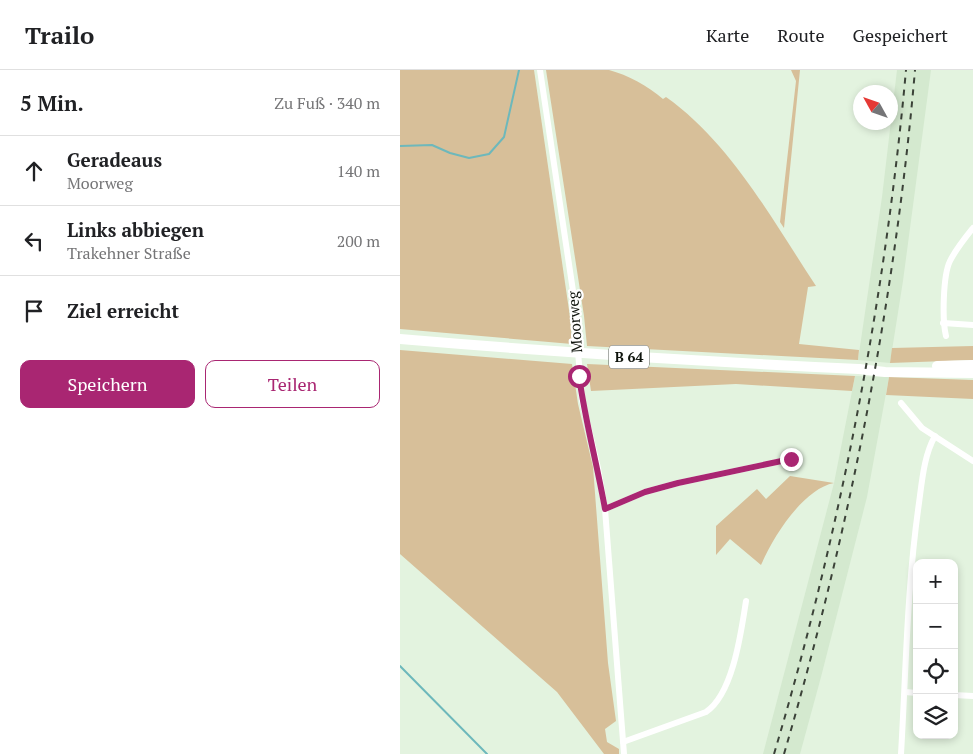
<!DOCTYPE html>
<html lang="de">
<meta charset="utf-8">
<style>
:root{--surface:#fff;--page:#f6f6f6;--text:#202124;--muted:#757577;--line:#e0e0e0;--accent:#a92672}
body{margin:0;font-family:"PT Serif",serif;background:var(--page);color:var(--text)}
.controls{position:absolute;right:15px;bottom:15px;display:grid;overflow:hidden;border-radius:10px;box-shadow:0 2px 8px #0003}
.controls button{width:45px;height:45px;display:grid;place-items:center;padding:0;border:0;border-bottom:1px solid var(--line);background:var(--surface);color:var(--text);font:25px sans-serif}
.compass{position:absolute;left:453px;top:15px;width:45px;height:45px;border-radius:50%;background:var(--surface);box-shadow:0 2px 8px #0003;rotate:310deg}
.stop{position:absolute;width:15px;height:15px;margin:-11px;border:4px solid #a92672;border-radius:50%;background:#fff}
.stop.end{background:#a92672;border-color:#fff;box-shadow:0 1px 5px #0008}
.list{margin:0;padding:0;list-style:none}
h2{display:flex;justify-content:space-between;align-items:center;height:65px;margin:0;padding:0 20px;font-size:21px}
h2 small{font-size:16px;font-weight:400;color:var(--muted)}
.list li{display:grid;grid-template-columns:32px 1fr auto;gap:15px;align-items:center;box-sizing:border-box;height:70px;padding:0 20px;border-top:1px solid var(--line)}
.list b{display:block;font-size:19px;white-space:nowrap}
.list p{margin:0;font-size:16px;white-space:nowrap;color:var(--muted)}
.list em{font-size:16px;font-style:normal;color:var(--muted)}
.actions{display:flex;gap:10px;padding:15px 20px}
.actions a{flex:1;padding:11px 0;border:1px solid var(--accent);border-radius:10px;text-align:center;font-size:18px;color:var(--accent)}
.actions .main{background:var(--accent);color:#fff}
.icon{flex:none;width:28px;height:28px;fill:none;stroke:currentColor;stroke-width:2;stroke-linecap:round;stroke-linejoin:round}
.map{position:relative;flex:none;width:573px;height:684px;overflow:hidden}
header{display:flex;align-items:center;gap:30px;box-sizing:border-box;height:70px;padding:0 25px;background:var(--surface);border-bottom:1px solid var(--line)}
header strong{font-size:24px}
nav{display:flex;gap:28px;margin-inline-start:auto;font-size:18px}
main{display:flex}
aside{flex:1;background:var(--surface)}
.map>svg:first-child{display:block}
</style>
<header>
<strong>Trailo</strong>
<nav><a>Karte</a><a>Route</a><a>Gespeichert</a></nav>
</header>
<main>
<aside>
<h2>5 Min.<small>Zu Fuß · 340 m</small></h2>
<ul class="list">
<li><svg class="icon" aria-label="ahead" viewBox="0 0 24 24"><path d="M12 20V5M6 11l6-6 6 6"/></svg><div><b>Geradeaus</b><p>Moorweg</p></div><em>140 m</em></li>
<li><svg class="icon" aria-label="left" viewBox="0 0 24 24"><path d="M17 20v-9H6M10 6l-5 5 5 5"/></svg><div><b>Links abbiegen</b><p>Trakehner Straße</p></div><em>200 m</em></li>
<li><svg class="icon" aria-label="arrive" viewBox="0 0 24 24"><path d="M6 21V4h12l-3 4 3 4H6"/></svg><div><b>Ziel erreicht</b></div></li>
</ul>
<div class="actions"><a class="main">Speichern</a><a>Teilen</a></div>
</aside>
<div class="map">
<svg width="573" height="684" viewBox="0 0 573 684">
<rect width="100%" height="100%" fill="#e3f3df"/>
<g fill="#d4e9cf">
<path d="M497 0H531L503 211 490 293 458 290 482 127Z"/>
<path d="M455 306 489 307 467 427 421 607 400 684H363L434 413Z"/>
</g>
<g fill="#d7bf99">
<path d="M0 0H134L170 247 172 274 0 259Z"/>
<path d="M146 0H209C228 5 248 16 263 29L266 27C331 73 373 151 416 216L408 217 399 274 459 280 458 290 187 276 184 246Z"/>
<path d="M391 0H400L384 158 380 152 396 11Z"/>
<path d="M573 276V290L490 293 492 278Z"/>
<path d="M0 280 172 294 178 334 193 397 208 593 216 651 205 659 207 672 219 679V684H204L157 622 0 484Z"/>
<path d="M187 294 455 306 452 321 336 314 191 321Z"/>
<path d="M489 307 573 310V329L486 325Z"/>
<path d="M390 406 434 413C403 419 373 467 361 495L330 469 316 485V456L357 419 366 429Z"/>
</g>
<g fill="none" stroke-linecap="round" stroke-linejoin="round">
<g stroke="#6db8bb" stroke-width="2">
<path d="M0 76 32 75 50 83 69 88 89 84 104 67 119 0"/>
<path d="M0 596 87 684"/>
</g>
<g stroke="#fff" stroke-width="6">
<path d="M140 0 173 221 182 330 198 398 205 439 224 684"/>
<path d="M543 253 573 255"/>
<path d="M546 266C542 250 543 205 550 191 556 179 565 168 573 158"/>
<path d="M501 333 522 358 573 391"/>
<path d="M205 439 245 422 278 413 391 389"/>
<path d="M505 622 517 623"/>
<path d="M554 625 573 626"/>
<path d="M223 672 306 642C333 624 341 563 346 531"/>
<path d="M501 684C506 600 507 516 519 433 522 411 524 385 535 366"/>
</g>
<path stroke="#fff" stroke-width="10" d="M0 269C153 282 306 292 459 299"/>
<g stroke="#fff" stroke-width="10">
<path d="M537 296 573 295"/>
<path d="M459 299 485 302 573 303"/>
</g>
<g stroke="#3b4238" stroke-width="2" stroke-dasharray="6 6" stroke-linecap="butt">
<path d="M374 684C440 462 485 231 506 0"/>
<path d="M384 684C449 462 495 231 515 0"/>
</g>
</g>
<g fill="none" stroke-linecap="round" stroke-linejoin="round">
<path stroke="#a92672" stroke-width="6" d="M179 306C185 350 197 394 205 439L245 422 278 413 391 389"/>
</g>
<g text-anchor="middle" stroke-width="4.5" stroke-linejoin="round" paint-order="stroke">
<rect fill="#fff" stroke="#565a55" stroke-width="1" x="209" y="275.5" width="40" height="23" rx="4"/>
<g font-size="14" font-weight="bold" fill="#0e130c">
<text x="229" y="292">B 64</text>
</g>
<g font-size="15" fill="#0e130c" stroke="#fff">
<text transform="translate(175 252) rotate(-94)" y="5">Moorweg</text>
</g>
</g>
</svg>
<div class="controls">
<button>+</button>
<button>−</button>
<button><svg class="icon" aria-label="locate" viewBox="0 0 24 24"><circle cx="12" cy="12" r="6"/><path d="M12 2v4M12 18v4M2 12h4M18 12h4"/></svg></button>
<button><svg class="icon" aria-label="layers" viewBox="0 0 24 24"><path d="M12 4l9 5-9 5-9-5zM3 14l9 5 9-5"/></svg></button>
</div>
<svg class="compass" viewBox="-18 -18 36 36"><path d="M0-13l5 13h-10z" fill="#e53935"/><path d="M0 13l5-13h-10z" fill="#757577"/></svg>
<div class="stop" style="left:179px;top:306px"></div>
<div class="stop end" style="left:391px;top:389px"></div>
</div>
</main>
